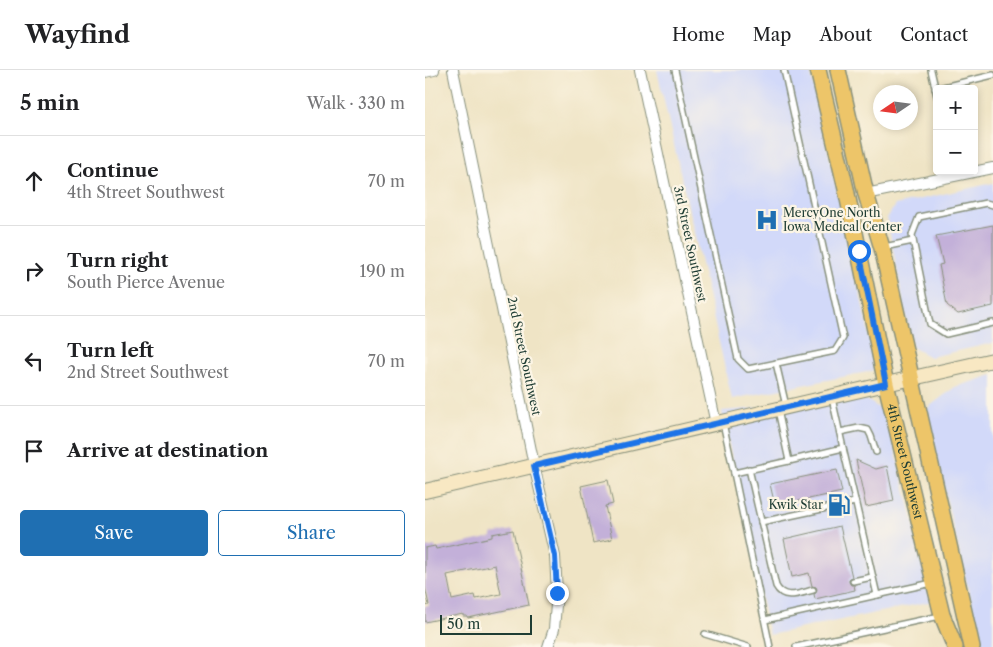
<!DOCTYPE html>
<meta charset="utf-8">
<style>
:root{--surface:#fff;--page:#f2f2f2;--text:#202124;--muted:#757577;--line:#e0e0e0;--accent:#1f6fb2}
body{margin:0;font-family:"Libre Caslon Text",serif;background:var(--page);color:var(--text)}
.controls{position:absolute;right:15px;top:15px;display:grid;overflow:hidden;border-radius:5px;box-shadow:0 2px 8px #0003}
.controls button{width:45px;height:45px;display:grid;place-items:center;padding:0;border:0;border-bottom:1px solid var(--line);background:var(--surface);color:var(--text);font:25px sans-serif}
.compass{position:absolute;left:448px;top:15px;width:45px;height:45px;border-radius:50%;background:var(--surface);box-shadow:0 2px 8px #0003;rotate:257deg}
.scale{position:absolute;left:15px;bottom:12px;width:92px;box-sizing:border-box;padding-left:5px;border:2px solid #1f3d34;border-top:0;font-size:14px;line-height:18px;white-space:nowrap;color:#1f3d34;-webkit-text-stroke:4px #fcf5e5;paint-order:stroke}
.stop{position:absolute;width:15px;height:15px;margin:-11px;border:4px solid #1a73e8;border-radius:50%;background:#fff}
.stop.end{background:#1a73e8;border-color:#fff;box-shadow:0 1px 5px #0008}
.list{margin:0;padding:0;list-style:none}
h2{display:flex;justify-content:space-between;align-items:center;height:65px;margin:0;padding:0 20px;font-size:21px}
h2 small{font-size:16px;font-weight:400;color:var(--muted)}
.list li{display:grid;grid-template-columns:32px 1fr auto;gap:15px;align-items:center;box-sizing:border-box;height:90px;padding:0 20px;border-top:1px solid var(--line)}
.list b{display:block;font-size:19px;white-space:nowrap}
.list p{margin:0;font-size:16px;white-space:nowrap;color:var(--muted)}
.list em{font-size:16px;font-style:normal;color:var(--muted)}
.actions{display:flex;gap:10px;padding:15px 20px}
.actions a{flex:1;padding:11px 0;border:1px solid var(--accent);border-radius:5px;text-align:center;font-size:18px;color:var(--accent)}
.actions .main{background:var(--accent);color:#fff}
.icon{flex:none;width:28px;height:28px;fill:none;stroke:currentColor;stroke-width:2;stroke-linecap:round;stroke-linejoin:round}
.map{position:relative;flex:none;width:568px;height:577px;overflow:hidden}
header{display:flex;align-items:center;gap:30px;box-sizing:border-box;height:70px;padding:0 25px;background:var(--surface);border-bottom:1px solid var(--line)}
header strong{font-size:24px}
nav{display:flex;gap:28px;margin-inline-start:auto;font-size:18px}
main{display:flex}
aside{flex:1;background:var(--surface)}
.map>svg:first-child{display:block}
</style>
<header>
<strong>Wayfind</strong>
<nav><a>Home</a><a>Map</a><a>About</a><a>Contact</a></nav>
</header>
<main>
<aside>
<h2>5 min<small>Walk · 330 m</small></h2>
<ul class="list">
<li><svg class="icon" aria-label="ahead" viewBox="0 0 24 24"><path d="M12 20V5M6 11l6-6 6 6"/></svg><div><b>Continue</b><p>4th Street Southwest</p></div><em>70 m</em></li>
<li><svg class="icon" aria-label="right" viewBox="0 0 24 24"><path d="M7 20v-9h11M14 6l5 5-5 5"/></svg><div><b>Turn right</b><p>South Pierce Avenue</p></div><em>190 m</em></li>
<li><svg class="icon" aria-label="left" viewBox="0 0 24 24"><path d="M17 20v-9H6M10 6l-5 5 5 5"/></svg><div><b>Turn left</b><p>2nd Street Southwest</p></div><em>70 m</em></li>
<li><svg class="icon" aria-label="arrive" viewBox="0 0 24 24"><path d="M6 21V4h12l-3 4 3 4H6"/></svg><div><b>Arrive at destination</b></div></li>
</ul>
<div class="actions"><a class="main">Save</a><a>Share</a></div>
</aside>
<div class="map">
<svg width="568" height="577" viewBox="0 0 568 577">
<rect width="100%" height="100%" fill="#fcf5e5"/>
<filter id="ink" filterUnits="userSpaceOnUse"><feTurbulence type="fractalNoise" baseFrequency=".02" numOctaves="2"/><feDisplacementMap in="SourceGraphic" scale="10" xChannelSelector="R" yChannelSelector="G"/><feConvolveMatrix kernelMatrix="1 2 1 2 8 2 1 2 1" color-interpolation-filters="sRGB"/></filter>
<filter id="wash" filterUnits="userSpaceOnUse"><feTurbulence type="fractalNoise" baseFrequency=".0096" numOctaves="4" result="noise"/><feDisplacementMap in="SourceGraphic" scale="20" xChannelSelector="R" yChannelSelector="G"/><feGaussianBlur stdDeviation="1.12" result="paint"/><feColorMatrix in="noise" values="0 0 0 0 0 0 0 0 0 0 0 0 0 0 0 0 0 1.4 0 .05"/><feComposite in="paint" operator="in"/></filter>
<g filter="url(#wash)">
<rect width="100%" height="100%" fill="#efe4c5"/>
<g fill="#d2d9f9">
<path d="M232 0H385L452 300 307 329Z"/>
<path d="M568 113V273L505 287 487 277 462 148 470 135Z"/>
<path d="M568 305V577H557L500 340 530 317Z"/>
<path d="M442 330 461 343 508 531 344 565 297 341Z"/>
</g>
<g id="blocks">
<g fill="#c3b0d9" fill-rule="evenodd">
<path d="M568 155V236L533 244 522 235 514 195 518 194 511 166Z"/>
<path d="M431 390 451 399 462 396 469 431 441 437Z"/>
<path d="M412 400 417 422 350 436 345 414Z"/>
<path d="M183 410 188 434 180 436 187 469 168 473 156 416Z"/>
<path d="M415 456 427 507 424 509V512L426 515H429L430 520 390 529 389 524 391 523 392 519 391 517 387 516 384 503 367 507 359 469Z"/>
<path d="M88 460 104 535 43 548 42 546H38V544L0 552V536L4 535 0 517V478L10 476 11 479 67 467V464ZM70 495 76 524 51 529 50 525 27 530 22 505Z"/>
</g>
</g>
</g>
<g filter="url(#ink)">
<use href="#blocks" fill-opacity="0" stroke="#87907c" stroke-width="1"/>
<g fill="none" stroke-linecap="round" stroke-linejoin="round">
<defs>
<g id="lane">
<path d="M250 0 313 289 323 299 410 281 418 268 359 0"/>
<path d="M506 0 512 26"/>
<path d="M510 19 568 5"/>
<path d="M568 135 561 133 494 147 487 165 505 254 521 264 568 253"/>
<path d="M459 177 488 171"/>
<path d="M351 293 361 336"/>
<path d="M298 353 309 403 364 391 353 340"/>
<path d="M415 362 434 358 443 360 446 366 451 382"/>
<path d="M418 378 452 525 507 513"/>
<path d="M364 391 418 378 407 328"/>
<path d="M324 399 351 516C359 531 375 523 388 520"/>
<path d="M309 403 345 577"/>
<path d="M336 452 430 432"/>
<path d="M428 511 447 507"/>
<path d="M340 550 452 525"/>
<path d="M280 564 323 577"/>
<path d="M371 577 515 546"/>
</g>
<g id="street">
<path d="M28 0 109 395 130 486 132 523 129 559 123 577"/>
<path d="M215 0 291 354"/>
<path d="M0 2 9 0"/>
<path d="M441 124 568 98"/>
</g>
<path id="secondary" d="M0 421 461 314 568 290"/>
<g id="primary">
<path id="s1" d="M393 0 421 119 461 314 517 545 530 577"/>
<path d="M413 0 441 124 457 178 547 577"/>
</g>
</defs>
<use href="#lane" stroke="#87907c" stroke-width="8"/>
<use href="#street" stroke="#87907c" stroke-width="12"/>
<use href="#secondary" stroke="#87907c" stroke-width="16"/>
<use href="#primary" stroke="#87907c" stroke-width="18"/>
<use href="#lane" stroke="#fff" stroke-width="5"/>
<use href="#street" stroke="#fff" stroke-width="10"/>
<use href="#secondary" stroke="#f8e8c3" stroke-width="14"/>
<use href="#primary" stroke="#edc569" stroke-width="15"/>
</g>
</g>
<g fill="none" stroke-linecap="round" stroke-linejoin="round" filter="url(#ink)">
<path stroke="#1a73e8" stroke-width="6" d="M132 523 130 486 109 396 461 314 434 181"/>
</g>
<defs>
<symbol id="hospital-bare" viewBox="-9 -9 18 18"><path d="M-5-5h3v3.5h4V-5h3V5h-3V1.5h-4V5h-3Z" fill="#1f6fb2" stroke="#fcf5e5" stroke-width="2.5" paint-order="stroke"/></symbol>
<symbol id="fuel-bare" viewBox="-9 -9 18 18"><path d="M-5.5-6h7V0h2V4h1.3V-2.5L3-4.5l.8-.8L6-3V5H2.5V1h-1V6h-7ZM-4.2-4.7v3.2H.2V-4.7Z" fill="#1f6fb2" stroke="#fcf5e5" stroke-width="2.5" paint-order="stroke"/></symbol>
</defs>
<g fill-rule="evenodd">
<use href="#hospital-bare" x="326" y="134" width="32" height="32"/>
<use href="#fuel-bare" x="398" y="419" width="32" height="32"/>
</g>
<g text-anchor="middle" stroke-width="4.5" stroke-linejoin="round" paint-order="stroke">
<g font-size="12" fill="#1f3d34" stroke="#fcf5e5" text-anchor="start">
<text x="358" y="147">MercyOne North<tspan x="358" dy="14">Iowa Medical Center</tspan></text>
<text x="398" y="439" text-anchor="end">Kwik Star</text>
</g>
<g font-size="12" fill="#1f3d34" stroke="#fcf5e5">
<text transform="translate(265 174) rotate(78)" y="4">3rd Street Southwest</text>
<text transform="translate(99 286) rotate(78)" y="4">2nd Street Southwest</text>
<text dy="4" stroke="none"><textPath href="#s1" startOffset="401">4th Street Southwest</textPath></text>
</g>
</g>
</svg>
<div class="controls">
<button>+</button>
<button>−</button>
</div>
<svg class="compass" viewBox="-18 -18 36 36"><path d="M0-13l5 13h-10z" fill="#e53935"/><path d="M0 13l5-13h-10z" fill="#757577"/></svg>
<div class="scale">50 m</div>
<div class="stop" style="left:434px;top:181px"></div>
<div class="stop end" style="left:132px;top:523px"></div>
</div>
</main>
